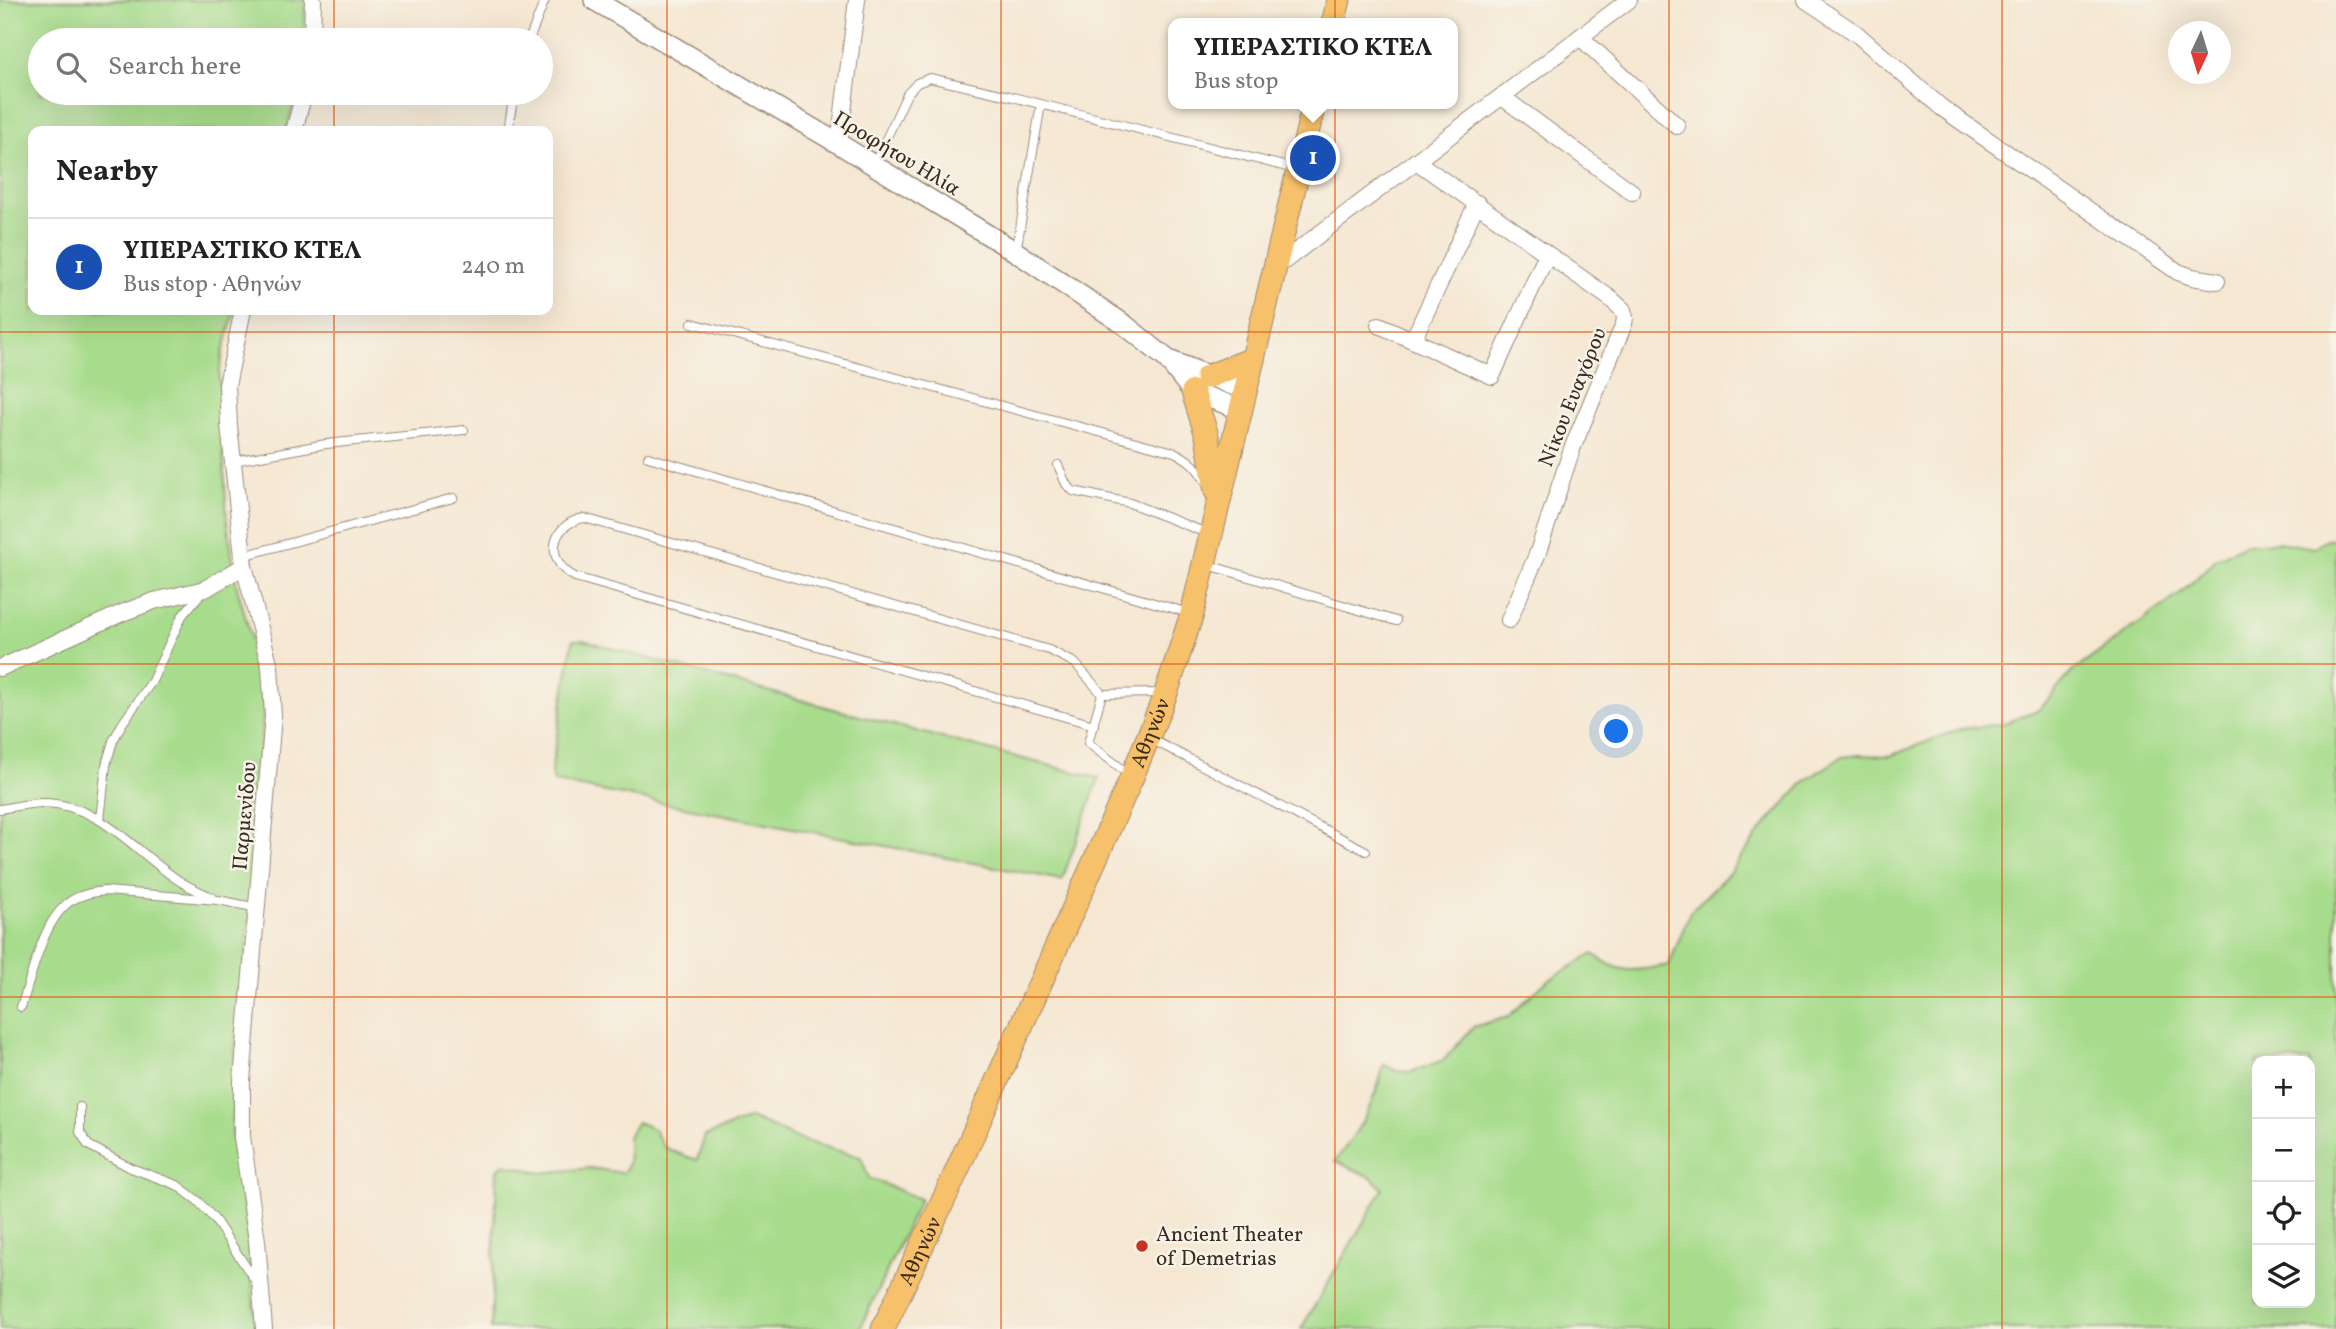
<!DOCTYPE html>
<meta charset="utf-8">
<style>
:root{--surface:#fff;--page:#f6f6f6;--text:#222;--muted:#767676;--line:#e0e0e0;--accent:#c8321e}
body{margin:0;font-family:Vollkorn,serif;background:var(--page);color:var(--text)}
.controls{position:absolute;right:21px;bottom:21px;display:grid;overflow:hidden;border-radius:14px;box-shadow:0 7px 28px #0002}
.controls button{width:63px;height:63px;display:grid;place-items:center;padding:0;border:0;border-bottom:2px solid var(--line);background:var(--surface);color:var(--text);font:35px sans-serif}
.compass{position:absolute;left:2168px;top:21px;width:63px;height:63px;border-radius:50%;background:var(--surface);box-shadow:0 7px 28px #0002;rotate:184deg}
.you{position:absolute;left:1617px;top:732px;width:24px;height:24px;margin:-18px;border:5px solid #fff;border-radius:50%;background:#1a73e8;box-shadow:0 0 0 10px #1a73e833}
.badge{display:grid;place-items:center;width:46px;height:46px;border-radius:50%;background:var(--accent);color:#fff;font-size:23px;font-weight:700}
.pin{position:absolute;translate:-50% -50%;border:4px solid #fff;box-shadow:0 2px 7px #0006}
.popup{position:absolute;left:1168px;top:18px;width:290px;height:91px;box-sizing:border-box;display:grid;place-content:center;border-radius:14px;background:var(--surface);filter:drop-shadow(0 2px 5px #0005);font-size:23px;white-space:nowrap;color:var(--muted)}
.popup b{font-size:26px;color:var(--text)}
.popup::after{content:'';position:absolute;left:50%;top:100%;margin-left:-14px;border:14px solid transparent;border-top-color:var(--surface)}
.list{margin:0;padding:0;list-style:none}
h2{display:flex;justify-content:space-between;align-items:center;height:91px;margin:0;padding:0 28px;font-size:30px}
h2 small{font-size:23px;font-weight:400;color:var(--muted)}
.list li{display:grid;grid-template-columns:46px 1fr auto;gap:21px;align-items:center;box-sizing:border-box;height:98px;padding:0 28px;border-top:2px solid var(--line)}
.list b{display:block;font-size:26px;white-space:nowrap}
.list p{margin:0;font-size:23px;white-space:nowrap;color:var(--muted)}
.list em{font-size:23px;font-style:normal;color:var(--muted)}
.icon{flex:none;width:38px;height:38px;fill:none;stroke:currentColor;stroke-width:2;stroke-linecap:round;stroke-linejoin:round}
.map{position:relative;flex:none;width:2336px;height:1329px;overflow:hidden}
.search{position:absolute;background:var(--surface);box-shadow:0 7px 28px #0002;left:28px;top:28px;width:525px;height:77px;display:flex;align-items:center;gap:18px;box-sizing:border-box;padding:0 24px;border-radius:38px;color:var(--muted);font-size:26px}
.panel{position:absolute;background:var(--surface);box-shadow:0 7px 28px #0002;left:28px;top:126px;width:525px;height:189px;border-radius:14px}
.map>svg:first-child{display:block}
</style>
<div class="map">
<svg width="2336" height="1329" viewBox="0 0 2336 1329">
<rect width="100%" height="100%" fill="#f7f3e8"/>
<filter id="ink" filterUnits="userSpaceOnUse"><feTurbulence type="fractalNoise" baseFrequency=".0143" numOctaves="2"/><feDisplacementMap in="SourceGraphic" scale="14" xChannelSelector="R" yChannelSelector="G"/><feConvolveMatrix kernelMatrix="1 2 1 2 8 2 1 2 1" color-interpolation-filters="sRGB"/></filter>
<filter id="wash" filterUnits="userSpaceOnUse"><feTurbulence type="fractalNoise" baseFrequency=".00686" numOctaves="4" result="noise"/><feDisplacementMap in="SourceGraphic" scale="28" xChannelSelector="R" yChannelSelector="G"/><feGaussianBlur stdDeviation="1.57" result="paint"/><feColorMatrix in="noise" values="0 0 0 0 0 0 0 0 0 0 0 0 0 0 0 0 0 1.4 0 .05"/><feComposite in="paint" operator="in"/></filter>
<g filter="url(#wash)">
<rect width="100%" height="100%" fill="#f5e7d2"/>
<g fill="#a7dc8c" stroke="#718355" stroke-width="2" fill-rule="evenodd">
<path d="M0 0H305L304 40H40V93H297L286 131H33V310H235L223 352 219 376 227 520 237 587 257 658 262 683 264 707 254 827 250 917 233 1068 232 1107V1137L247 1226 256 1329H0Z"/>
<path d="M2326 539 2336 540V1329H1301L1383 1189 1371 1177 1335 1161C1361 1128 1373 1107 1384 1065L1397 1071 1411 1072 1444 1060 1473 1027 1508 1017 1547 981 1593 954C1622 976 1635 971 1669 965L1690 912 1730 872 1763 828 1806 780 1842 757 1859 755 1890 756 1960 729 2003 724 2040 709 2072 672 2180 594 2216 559 2245 544 2278 542 2315 548ZM2257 1061H2310V1303H2257Z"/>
<path d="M573 640H583C754 688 926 735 1099 778L1062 880 554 782 551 772Z"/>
<path d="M750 1118 801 1140 861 1157 869 1178 920 1199 860 1329H491L497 1170 504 1164 542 1173 590 1168 622 1173C633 1163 627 1151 628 1138 629 1133 634 1127 637 1122L654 1129 663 1146 674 1152 697 1160 705 1136Z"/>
</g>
</g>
<g filter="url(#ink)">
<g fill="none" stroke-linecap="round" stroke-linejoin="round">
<defs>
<g id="service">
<path d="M529 40 545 0"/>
<path d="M508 131 514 93"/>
<path d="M874 165 907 94 917 83 930 78 1009 96 1295 169"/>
<path d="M1016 252 1041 104"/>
<path d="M692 323 1174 452C1191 460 1198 468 1207 484"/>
<path d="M648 457 1189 613"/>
<path d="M234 461 326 444 464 430"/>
<path d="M1058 465 1066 484 1073 491 1130 503 1209 534"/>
<path d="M243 556 453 498"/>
<path d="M1205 564 1396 621"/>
<path d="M1094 725 575 577C544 562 550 524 584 518L1049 650 1075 663 1102 694"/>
<path d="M1151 739 1366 851"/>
<path d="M1130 775 1088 743 1102 694 1161 693"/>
<path d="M0 809C14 807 29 803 43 803 101 804 134 851 178 880 188 887 201 892 212 897"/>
<path d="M100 820 106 765 113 741 122 724 152 681 182 616 203 591"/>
<path d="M21 1007C32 976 42 922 69 902 80 894 93 892 106 891L218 900 258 908"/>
<path d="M80 1107V1132L88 1145 131 1168 177 1185 198 1201 215 1220 256 1282"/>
</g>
<g id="minor">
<path d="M1806 0 1857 34 1942 108 2178 272 2192 277 2217 281"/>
<path d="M1580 37 1677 126"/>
<path d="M312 40 313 0"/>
<path d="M1502 97 1632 192"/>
<path d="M294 131 304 93"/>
<path d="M839 144 857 0"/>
<path d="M1416 161 1611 299 1623 310 1625 318 1624 324 1572 449 1537 555 1509 620"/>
<path d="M1276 267 1629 0"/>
<path d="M243 310 227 385 229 425 244 566 270 667 273 716 242 1081V1137L257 1241 264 1329"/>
<path d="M1379 325 1492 376 1547 254"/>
<path d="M1413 340 1477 203"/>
<path d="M0 668 122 613 154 601 205 589 244 566"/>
</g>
<g id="tertiary">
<path d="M594 0 839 144 1016 252 1125 325 1167 359 1193 392 1240 409"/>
<path d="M1171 361 1245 390"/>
</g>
<g id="primary">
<path d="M1333 23 1339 0"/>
<path d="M1207 377 1253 359"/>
<path d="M1193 392 1207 436 1216 491"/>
<path id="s1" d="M883 1329 950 1186 1132 777 1166 693 1192 614 1314 104"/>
</g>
</defs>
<use href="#service" stroke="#988878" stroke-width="10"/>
<use href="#minor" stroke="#988878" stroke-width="18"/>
<use href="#tertiary" stroke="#988878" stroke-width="22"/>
<use href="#primary" stroke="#988878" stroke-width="25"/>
<use href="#service" stroke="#fff" stroke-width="8"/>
<use href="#minor" stroke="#fff" stroke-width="16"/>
<use href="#tertiary" stroke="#fff" stroke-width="19"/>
<use href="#primary" stroke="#f7c06b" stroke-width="23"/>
</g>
</g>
<path fill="none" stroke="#df570d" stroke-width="2" stroke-opacity="0.55" d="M334 0V40M667 0V1329M1001 0V1329M1335 0V1329M1669 0V1329M2002 0V1329M334 93V131M334 310V1329M0 332H2336M0 664H2336M0 997H2336"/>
<circle fill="#c8321e" stroke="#f7f3e8" stroke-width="2.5" cx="1142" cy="1246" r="7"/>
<g text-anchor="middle" stroke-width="5" stroke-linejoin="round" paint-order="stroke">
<g font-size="21" fill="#3b2a1e" stroke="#f7f3e8">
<text transform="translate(897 153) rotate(31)" y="7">Προφήτου Ηλία</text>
<text transform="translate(1572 397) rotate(-68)" y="7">Νίκου Ευαγόρου</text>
<text dy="7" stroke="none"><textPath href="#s1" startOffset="653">Αθηνών</textPath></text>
<text transform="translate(244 816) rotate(-85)" y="7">Παρμενίδου</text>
<text dy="7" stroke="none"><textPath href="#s1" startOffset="86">Αθηνών</textPath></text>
</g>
<g font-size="21" fill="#3b2a1e" stroke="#f7f3e8" text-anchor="start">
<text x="1156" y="1241">Ancient Theater<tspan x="1156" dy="24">of Demetrias</tspan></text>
</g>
</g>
</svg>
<div class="controls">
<button>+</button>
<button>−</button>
<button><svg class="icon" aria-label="locate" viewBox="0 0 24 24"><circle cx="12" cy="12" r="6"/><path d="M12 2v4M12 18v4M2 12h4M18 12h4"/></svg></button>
<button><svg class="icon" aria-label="layers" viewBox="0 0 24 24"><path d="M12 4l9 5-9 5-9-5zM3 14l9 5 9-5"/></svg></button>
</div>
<svg class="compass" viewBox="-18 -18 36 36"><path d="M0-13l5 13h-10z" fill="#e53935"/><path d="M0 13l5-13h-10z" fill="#767676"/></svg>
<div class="you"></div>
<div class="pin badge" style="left:1313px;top:158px;background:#1a4fb4">1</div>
<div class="popup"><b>ΥΠΕΡΑΣΤΙΚΟ ΚΤΕΛ</b>Bus stop</div>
<div class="search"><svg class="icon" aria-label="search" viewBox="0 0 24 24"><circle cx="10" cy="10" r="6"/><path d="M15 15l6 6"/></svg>Search here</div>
<section class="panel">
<h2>Nearby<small></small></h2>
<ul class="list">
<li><span class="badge" style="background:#1a4fb4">1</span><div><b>ΥΠΕΡΑΣΤΙΚΟ ΚΤΕΛ</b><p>Bus stop · Αθηνών</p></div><em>240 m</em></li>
</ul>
</section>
</div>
